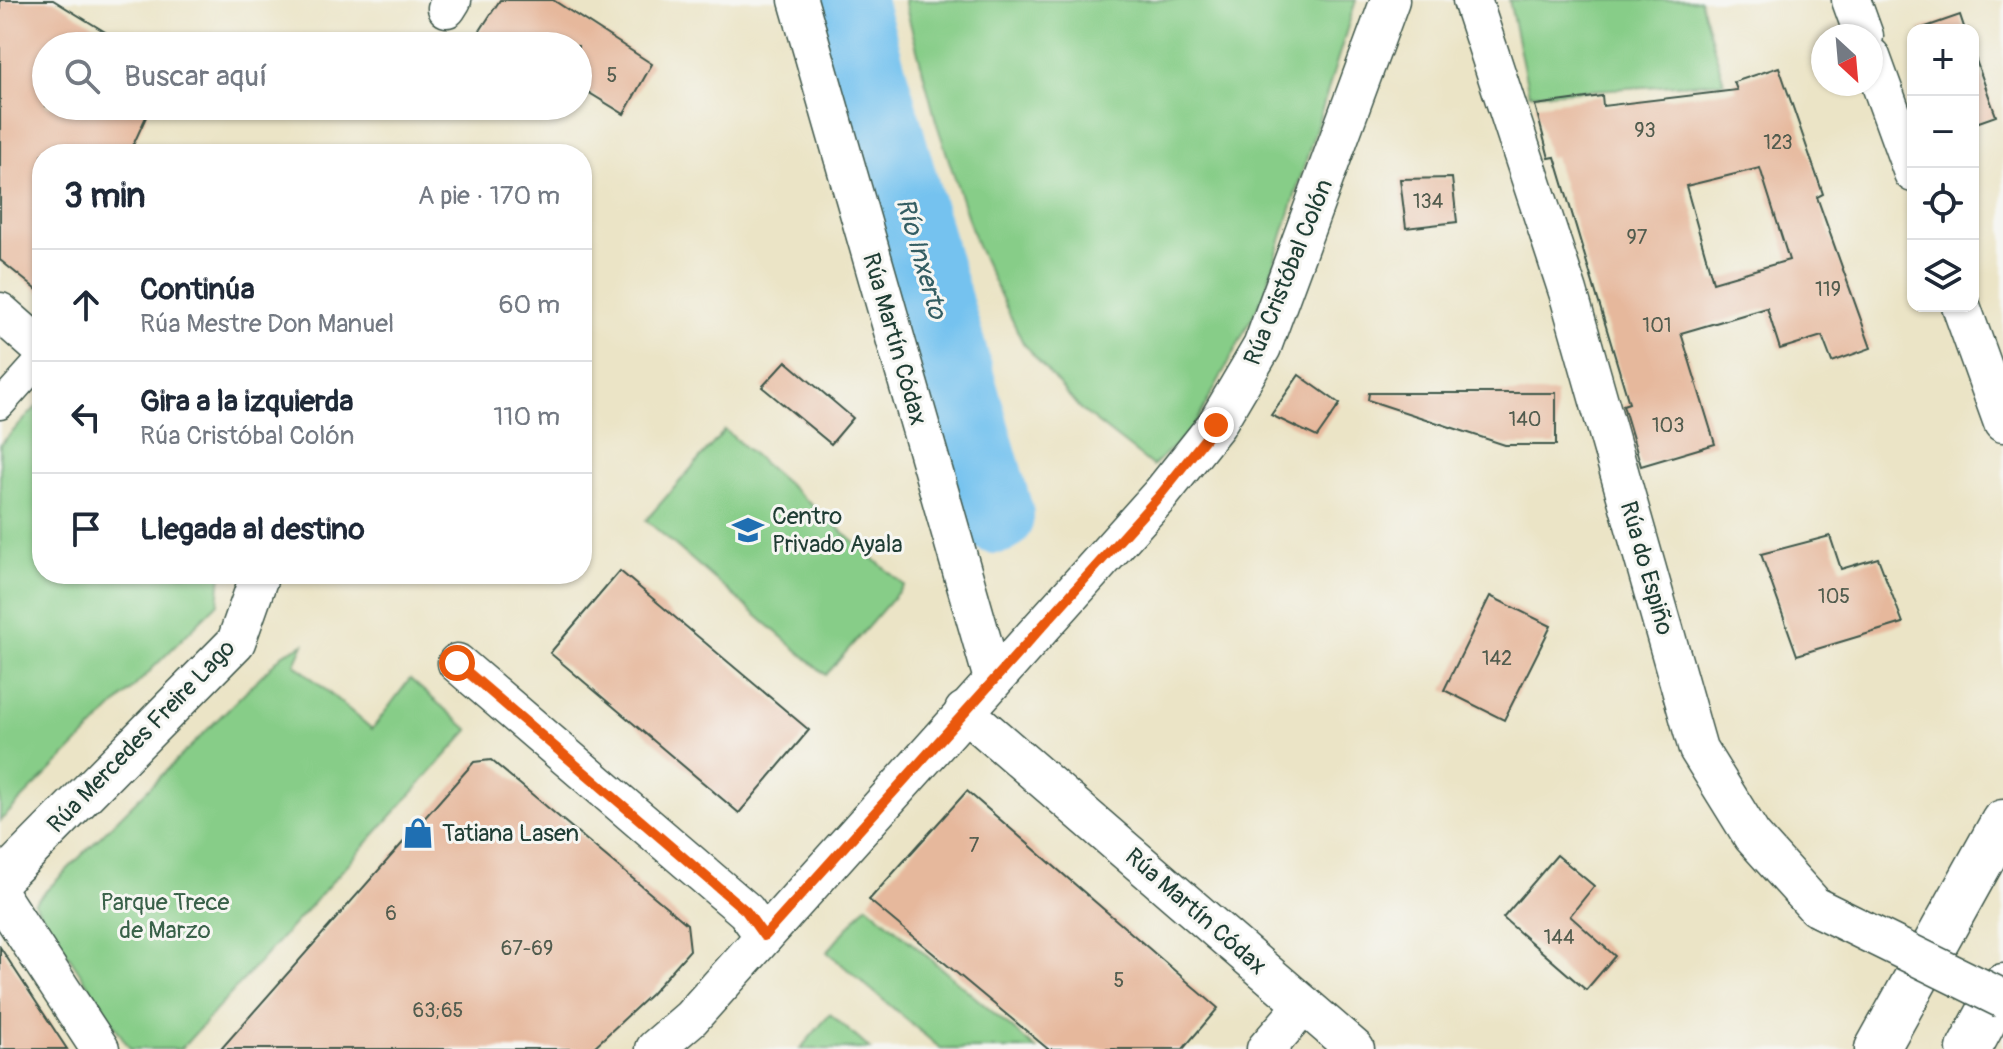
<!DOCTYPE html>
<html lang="es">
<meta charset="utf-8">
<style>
:root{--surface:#fff;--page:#f6f6f7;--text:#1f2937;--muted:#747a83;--line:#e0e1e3}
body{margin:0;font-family:Pangolin,sans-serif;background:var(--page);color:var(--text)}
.controls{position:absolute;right:24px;top:24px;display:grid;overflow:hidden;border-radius:16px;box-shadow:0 2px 6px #0004}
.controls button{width:72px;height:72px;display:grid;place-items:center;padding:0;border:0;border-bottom:2px solid var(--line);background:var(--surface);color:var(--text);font:40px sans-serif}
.compass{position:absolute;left:1811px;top:24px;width:72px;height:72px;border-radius:50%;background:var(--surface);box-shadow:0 2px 6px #0004;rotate:154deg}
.stop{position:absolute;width:24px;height:24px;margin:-18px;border:6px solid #ea580c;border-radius:50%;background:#fff}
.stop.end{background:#ea580c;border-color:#fff;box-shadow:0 2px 8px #0008}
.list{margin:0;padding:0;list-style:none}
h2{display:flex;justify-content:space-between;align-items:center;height:104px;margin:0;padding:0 32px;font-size:34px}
h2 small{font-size:26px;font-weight:400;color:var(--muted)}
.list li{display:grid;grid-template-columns:52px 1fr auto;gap:24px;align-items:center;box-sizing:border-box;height:112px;padding:0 32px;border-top:2px solid var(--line)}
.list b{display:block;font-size:30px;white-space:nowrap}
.list p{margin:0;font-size:26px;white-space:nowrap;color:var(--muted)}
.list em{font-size:26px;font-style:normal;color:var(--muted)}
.icon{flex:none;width:44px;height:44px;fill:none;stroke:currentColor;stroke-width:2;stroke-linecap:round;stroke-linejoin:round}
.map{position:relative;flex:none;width:2003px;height:1049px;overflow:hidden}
.search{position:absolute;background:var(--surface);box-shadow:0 2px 6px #0004;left:32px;top:32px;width:560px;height:88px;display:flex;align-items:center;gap:20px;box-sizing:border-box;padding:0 28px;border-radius:44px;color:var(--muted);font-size:30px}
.panel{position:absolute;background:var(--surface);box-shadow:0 2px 6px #0004;left:32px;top:144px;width:560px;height:440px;border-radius:32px}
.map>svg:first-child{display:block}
</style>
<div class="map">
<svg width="2003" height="1049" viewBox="0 0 2003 1049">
<rect width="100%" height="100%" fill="#f6f6f2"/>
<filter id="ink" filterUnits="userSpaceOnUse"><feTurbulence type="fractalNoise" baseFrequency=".0125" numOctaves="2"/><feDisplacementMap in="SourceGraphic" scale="16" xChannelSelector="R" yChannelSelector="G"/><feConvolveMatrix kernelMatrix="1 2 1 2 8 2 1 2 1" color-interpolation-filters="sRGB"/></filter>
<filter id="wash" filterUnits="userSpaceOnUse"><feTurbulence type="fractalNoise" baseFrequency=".006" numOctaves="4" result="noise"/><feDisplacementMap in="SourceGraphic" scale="32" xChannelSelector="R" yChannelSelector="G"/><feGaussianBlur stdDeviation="1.8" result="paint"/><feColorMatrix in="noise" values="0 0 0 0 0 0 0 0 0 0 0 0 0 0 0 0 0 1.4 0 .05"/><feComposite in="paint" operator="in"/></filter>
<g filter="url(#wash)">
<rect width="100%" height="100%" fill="#ebe4c6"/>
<g fill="#87cd88" stroke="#53855e" stroke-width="2">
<path d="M904 0H1356L1264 295 1194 427 1153 466 1080 409 1023 343 977 246 936 121Z"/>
<path d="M1509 0H1700L1724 82 1529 94Z"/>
<path d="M42 401V574H221L218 603 0 821V445Z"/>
<path d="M725 430 904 585 826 675 646 520Z"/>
<path d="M304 644 295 664 372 729 410 679 469 730 181 1049H130L34 903 283 654Z"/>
<path d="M867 905 1036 1049H941L827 952Z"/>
<path d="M830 1014 870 1049H800Z"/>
</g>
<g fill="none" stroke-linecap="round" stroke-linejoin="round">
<path stroke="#74c2ef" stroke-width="76" d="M847 0 996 516"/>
</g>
<g id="blocks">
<g fill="#e6b89c" fill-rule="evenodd">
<path d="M0 0H53L128 46H46V106H151L129 154H42V294L0 260Z"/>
<path d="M500 0H553L652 64 624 114 578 86V46H470Z"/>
<path d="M1960 15 1965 30H1917Z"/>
<path d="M1973 52 1996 116 1973 124Z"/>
<path d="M1779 67 1823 194 1817 197 1871 348 1832 362 1822 336 1780 349 1767 308 1681 333 1715 444 1641 466 1623 405 1629 403 1555 157 1549 158 1535 105 1602 96 1603 106 1737 90 1734 82ZM1760 168 1789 260 1713 282 1686 186Z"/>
<path d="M1452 178 1457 222 1406 228 1400 179Z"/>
<path d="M786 361 853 418 831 444 762 387Z"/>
<path d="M1299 375 1340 404 1317 437 1271 415Z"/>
<path d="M1369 393H1556V445H1505L1368 400Z"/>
<path d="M1830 536 1841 569 1878 558 1903 623 1797 655 1761 554Z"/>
<path d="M620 571 809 730 739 813 550 653Z"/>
<path d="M1490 596 1551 626 1504 720 1444 690Z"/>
<path d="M491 760 687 924 690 950 651 994 592 1049H221L474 762Z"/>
<path d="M967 791 1218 1008 1183 1049H1048L869 900Z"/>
<path d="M1557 855 1594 886 1570 916 1615 956 1586 990 1503 918Z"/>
<path d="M0 947 67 1049H0Z"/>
</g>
</g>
</g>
<g filter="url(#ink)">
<use href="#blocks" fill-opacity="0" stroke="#3e564a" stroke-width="2"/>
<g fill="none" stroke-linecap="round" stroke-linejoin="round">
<defs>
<path id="pedestrian" d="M0 405 42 358"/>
<g id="minor">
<path d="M798 0 993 679"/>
<path d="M1472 0 1568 292 1698 749 1752 836 1816 907"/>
<path d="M1851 0 1864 36"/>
<path d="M447 8 452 0"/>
<path d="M1871 57 1913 173"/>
<path d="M1961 306 2003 423"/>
<path d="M0 312 42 349"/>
<path d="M457 663 746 911 764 936"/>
<path d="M964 711 1355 1049"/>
<path d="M0 881 236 642 260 574"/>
<path d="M0 896 100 1049"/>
<path d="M655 1049 691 1018 1161 494 1216 425 1262 347 1390 0"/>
<path d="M1266 1049 1304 1005"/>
</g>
<g id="motorway">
<path d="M1877 1049 2003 822"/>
<path d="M1969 1049 2003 986"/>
</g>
</defs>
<use href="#pedestrian" stroke="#3e564a" stroke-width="31"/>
<use href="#minor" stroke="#3e564a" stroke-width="41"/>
<use href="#motorway" stroke="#3e564a" stroke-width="47"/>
<use href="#pedestrian" stroke="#fff" stroke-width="28"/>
<use href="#minor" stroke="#fff" stroke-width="38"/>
<use href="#motorway" stroke="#fff" stroke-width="44"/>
<defs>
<path id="minor-bridge" d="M1816 907 2003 999"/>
</defs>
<use href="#minor-bridge" stroke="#3e564a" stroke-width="41" stroke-linecap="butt"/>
<use href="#minor-bridge" stroke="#fff" stroke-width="38"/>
</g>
</g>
<g fill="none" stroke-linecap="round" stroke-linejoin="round" filter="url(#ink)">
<path stroke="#ea580c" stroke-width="10" d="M457 663 746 911 764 936 1161 494 1216 425"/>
</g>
<defs>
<symbol id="school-bare" viewBox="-9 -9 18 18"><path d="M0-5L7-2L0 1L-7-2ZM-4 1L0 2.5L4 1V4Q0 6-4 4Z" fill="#1f6fb2" stroke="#f6f6f2" stroke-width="2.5" paint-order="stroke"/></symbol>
<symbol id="shop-bare" viewBox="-9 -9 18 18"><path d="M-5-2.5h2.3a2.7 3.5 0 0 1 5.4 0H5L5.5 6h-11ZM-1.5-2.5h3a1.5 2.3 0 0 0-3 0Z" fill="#1f6fb2" stroke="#f6f6f2" stroke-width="2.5" paint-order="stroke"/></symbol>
</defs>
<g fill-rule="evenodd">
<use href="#school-bare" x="726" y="508" width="44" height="44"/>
<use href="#shop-bare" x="396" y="811" width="44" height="44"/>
</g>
<g text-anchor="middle" stroke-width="6" stroke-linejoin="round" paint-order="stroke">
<g font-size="20" fill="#515c4e">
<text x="612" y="82">5</text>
<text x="1645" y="137">93</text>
<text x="1778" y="149">123</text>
<text x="1428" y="208">134</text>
<text x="1637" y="244">97</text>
<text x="1828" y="296">119</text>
<text x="1657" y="332">101</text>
<text x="1525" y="426">140</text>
<text x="1668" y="432">103</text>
<text x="1834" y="603">105</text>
<text x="1497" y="665">142</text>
<text x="974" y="852">7</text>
<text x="391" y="920">6</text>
<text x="1559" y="944">144</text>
<text x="527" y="955">67-69</text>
<text x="1119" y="987">5</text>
<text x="438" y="1017">63;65</text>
</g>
<g font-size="24" fill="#1f3d34" stroke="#f6f6f2">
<text transform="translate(1288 272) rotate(-68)" y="8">Rúa Cristóbal Colón</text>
<text transform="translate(895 339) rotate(74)" y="8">Rúa Martín Códax</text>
<text transform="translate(1647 568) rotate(74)" y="8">Rúa do Espiño</text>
<text transform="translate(141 736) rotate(-46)" y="8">Rúa Mercedes Freire Lago</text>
<text transform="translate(1196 911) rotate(41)" y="8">Rúa Martín Códax</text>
</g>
<g font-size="24" fill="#1f3d34" stroke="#f6f6f2" text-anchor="start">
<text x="772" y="524">Centro<tspan x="772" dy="28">Privado Ayala</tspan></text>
<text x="442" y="841">Tatiana Lasen</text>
</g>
<g font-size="24" fill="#396149" stroke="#f6f6f2">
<text x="165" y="910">Parque Trece<tspan x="165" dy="28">de Marzo</tspan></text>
</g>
<g font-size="26" font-style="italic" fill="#345e63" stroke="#f6f6f2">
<text transform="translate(922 258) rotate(74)" y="9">Río Inxerto</text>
</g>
</g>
</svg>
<div class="controls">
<button>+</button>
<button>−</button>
<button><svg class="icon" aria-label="locate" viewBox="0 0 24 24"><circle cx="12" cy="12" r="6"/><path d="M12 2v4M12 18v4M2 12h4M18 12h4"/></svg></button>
<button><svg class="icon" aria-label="layers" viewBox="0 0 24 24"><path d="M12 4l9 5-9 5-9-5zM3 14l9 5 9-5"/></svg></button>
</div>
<svg class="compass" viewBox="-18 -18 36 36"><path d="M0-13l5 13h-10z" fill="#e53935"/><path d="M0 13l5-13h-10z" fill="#747a83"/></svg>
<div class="stop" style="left:457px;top:663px"></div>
<div class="stop end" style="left:1216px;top:425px"></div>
<div class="search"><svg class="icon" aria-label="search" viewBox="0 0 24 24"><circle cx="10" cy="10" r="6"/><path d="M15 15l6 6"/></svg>Buscar aquí</div>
<section class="panel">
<h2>3 min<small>A pie · 170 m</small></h2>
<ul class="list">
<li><svg class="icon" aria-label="ahead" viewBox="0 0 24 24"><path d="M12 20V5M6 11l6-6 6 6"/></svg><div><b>Continúa</b><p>Rúa Mestre Don Manuel</p></div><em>60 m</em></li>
<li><svg class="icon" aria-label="left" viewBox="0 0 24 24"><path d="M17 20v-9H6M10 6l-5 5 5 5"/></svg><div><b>Gira a la izquierda</b><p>Rúa Cristóbal Colón</p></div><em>110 m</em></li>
<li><svg class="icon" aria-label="arrive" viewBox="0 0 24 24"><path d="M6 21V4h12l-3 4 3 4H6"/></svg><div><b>Llegada al destino</b></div></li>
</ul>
</section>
</div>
